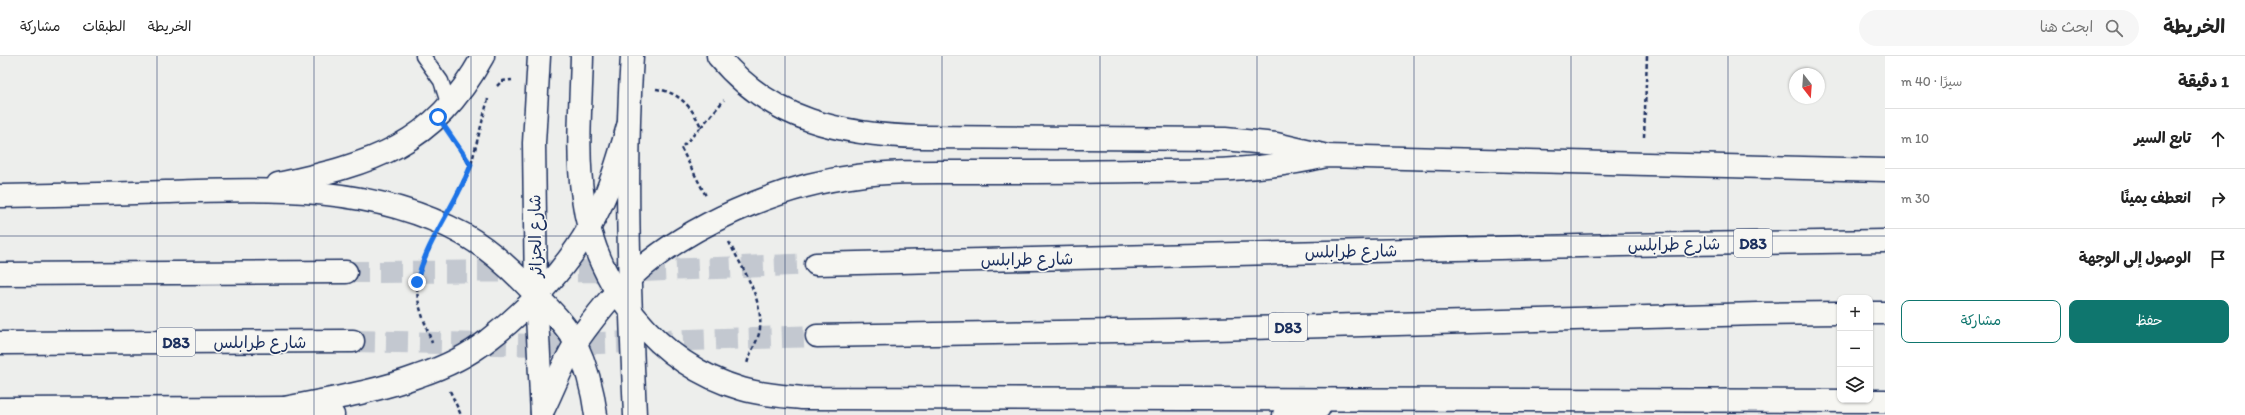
<!DOCTYPE html>
<html lang="ar">
<meta charset="utf-8">
<style>
:root{--surface:#fff;--page:#f6f6f6;--text:#222;--muted:#767676;--line:#e0e0e0;--accent:#0f766e}
body{margin:0;font-family:Itim,"Playpen Sans Arabic",sans-serif;background:var(--page);color:var(--text);direction:rtl}
.controls{position:absolute;right:12px;bottom:12px;display:grid;overflow:hidden;border-radius:8px;box-shadow:0 1px 3px #0004}
.controls button{width:36px;height:36px;display:grid;place-items:center;padding:0;border:0;border-bottom:1px solid var(--line);background:var(--surface);color:var(--text);font:20px sans-serif}
.compass{position:absolute;left:1789px;top:12px;width:36px;height:36px;border-radius:50%;background:var(--surface);box-shadow:0 1px 3px #0004;rotate:163deg}
.stop{position:absolute;width:12px;height:12px;margin:-9px;border:3px solid #1a73e8;border-radius:50%;background:#fff}
.stop.end{background:#1a73e8;border-color:#fff;box-shadow:0 1px 4px #0008}
.list{margin:0;padding:0;list-style:none}
h2{display:flex;justify-content:space-between;align-items:center;height:52px;margin:0;padding:0 16px;font-size:17px}
h2 small{font-size:13px;font-weight:400;color:var(--muted)}
.list li{display:grid;grid-template-columns:26px 1fr auto;gap:12px;align-items:center;box-sizing:border-box;height:60px;padding:0 16px;border-top:1px solid var(--line)}
.list b{display:block;font-size:15px;white-space:nowrap}
.list em{font-size:13px;font-style:normal;color:var(--muted)}
.actions{display:flex;gap:8px;padding:12px 16px}
.actions a{flex:1;padding:9px 0;border:1px solid var(--accent);border-radius:8px;text-align:center;font-size:14px;color:var(--accent)}
.actions .main{background:var(--accent);color:#fff}
.icon{flex:none;width:22px;height:22px;fill:none;stroke:currentColor;stroke-width:2;stroke-linecap:round;stroke-linejoin:round}
.map{position:relative;flex:none;width:1885px;height:359px;overflow:hidden;direction:ltr}
header{display:flex;align-items:center;gap:24px;box-sizing:border-box;height:56px;padding:0 20px;background:var(--surface);border-bottom:1px solid var(--line)}
header strong{font-size:19px}
nav{display:flex;gap:22px;margin-inline-start:auto;font-size:14px}
.search{width:280px;height:36px;background:var(--page);display:flex;align-items:center;gap:10px;box-sizing:border-box;padding:0 14px;border-radius:22px;color:var(--muted);font-size:15px}
main{display:flex}
aside{flex:1;background:var(--surface)}
.map>svg:first-child{display:block}
</style>
<header>
<strong>الخريطة</strong>
<div class="search"><svg class="icon" aria-label="search" viewBox="0 0 24 24"><circle cx="10" cy="10" r="6"/><path d="M15 15l6 6"/></svg>ابحث هنا</div>
<nav><a>الخريطة</a><a>الطبقات</a><a>مشاركة</a></nav>
</header>
<main>
<aside>
<h2>1 دقيقة<small>سيرًا · 40 m</small></h2>
<ul class="list">
<li><svg class="icon" aria-label="ahead" viewBox="0 0 24 24"><path d="M12 20V5M6 11l6-6 6 6"/></svg><div><b>تابع السير</b></div><em>10 m</em></li>
<li><svg class="icon" aria-label="right" viewBox="0 0 24 24"><path d="M7 20v-9h11M14 6l5 5-5 5"/></svg><div><b>انعطف يمينًا</b></div><em>30 m</em></li>
<li><svg class="icon" aria-label="arrive" viewBox="0 0 24 24"><path d="M6 21V4h12l-3 4 3 4H6"/></svg><div><b>الوصول إلى الوجهة</b></div></li>
</ul>
<div class="actions"><a class="main">حفظ</a><a>مشاركة</a></div>
</aside>
<div class="map">
<svg width="1885" height="359" viewBox="0 0 1885 359">
<rect width="100%" height="100%" fill="#edeeec"/>
<filter id="ink" filterUnits="userSpaceOnUse"><feTurbulence type="fractalNoise" baseFrequency=".025" numOctaves="2"/><feDisplacementMap in="SourceGraphic" scale="8" xChannelSelector="R" yChannelSelector="G"/><feConvolveMatrix kernelMatrix="1 2 1 2 8 2 1 2 1" color-interpolation-filters="sRGB"/></filter>
<g filter="url(#ink)">
<g fill="none" stroke-linecap="round" stroke-linejoin="round">
<g stroke="#c3c8d0" stroke-width="22" stroke-dasharray="22 11" stroke-linecap="butt">
<path d="M346 216 641 215 816 208"/>
<path d="M353 285 537 289 817 280"/>
</g>
<defs>
<path id="service" d="M423 0 441 25 449 50"/>
<g id="secondary">
<path d="M539 0 534 87 536 240 542 359"/>
<path d="M632 0C624 119 630 240 635 359"/>
</g>
<g id="motorway">
<path d="M582 0C581 47 576 96 583 142 595 229 657 308 742 333 762 339 782 340 802 342L1885 345"/>
<path d="M718 0C772 65 841 79 922 81L1225 83 1276 88 1323 99"/>
<path d="M278 128C373 107 433 91 483 0"/>
<path d="M0 140C55 139 111 138 166 136 266 133 372 128 463 178 488 192 511 213 531 234 545 248 568 270 576 288 586 309 593 336 596 359"/>
<path d="M816 208 1621 189 1885 185"/>
<path d="M0 218 346 216"/>
<path d="M1870 257H1885"/>
<path d="M817 280 1179 274 1758 258 1840 257"/>
<path d="M0 287 353 285"/>
<path d="M285 352C330 343 375 336 418 320 442 312 468 300 488 284 526 255 565 214 589 172 608 140 618 105 628 70"/>
<path d="M0 353 285 352 333 359"/>
<path d="M542 356C554 333 563 305 578 284 593 263 610 241 629 223 685 170 780 129 857 120 893 115 930 116 967 116 1024 116 1080 116 1136 115 1201 115 1263 115 1326 100L1885 114"/>
<path d="M1284 359 1319 352"/>
</g>
</defs>
<use href="#service" stroke="#1b2f5e" stroke-width="17"/>
<use href="#secondary" stroke="#1b2f5e" stroke-width="25"/>
<use href="#motorway" stroke="#1b2f5e" stroke-width="25"/>
<g stroke="#1b2f5e" stroke-width="2.5" stroke-dasharray="4 3" stroke-linecap="butt">
<path d="M497 30 502 25 512 24"/>
<path d="M656 33C679 36 692 51 701 71L681 92 706 140"/>
<path d="M701 71 724 44"/>
<path d="M1644 81 1647 0"/>
<path d="M452 82 470 109"/>
<path d="M454 146 471 109 488 43"/>
<path d="M729 186C742 212 763 242 760 273 758 286 750 295 747 308"/>
<path d="M430 191C409 234 417 244 432 287"/>
<path d="M450 335 461 359"/>
</g>
<use href="#service" stroke="#f6f6f2" stroke-width="14"/>
<use href="#secondary" stroke="#f6f6f2" stroke-width="22"/>
<use href="#motorway" stroke="#f6f6f2" stroke-width="22"/>
</g>
</g>
<g fill="none" stroke-linecap="round" stroke-linejoin="round" filter="url(#ink)">
<path stroke="#1a73e8" stroke-width="5" d="M417 226C426 185 456 149 471 109L438 61"/>
</g>
<path fill="none" stroke="#1b2f5e" stroke-width="1" stroke-opacity="0.55" d="M157 0V359M314 0V359M471 0V359M628 0V359M785 0V359M942 0V359M1100 0V359M1257 0V359M1414 0V359M1571 0V359M1728 0V359M0 180H1885"/>
<g text-anchor="middle" stroke-width="3" stroke-linejoin="round" paint-order="stroke">
<g fill="#f6f6f2" stroke="#5d6b8a" stroke-width="1">
<rect x="1734" y="173" width="38" height="28" rx="3"/>
<rect x="1269" y="257" width="38" height="28" rx="3"/>
<rect x="157" y="272" width="38" height="28" rx="3"/>
</g>
<g font-size="16" font-weight="bold" fill="#1b2f5e">
<text x="1753" y="193">D83</text>
<text x="1288" y="277">D83</text>
<text x="176" y="292">D83</text>
</g>
<g font-size="17" fill="#1b2f5e" stroke="#f6f6f2">
<text transform="translate(535 180) rotate(-91)" y="6">شارع الجزائر</text>
<text transform="translate(1674 188) rotate(-1)" y="6">شارع طرابلس</text>
<text transform="translate(1351 195) rotate(-1)" y="6">شارع طرابلس</text>
<text transform="translate(1027 203) rotate(-1)" y="6">شارع طرابلس</text>
<text x="260" y="292">شارع طرابلس</text>
</g>
</g>
</svg>
<div class="controls">
<button>+</button>
<button>−</button>
<button><svg class="icon" aria-label="layers" viewBox="0 0 24 24"><path d="M12 4l9 5-9 5-9-5zM3 14l9 5 9-5"/></svg></button>
</div>
<svg class="compass" viewBox="-18 -18 36 36"><path d="M0-13l5 13h-10z" fill="#e53935"/><path d="M0 13l5-13h-10z" fill="#767676"/></svg>
<div class="stop" style="left:438px;top:61px"></div>
<div class="stop end" style="left:417px;top:226px"></div>
</div>
</main>
